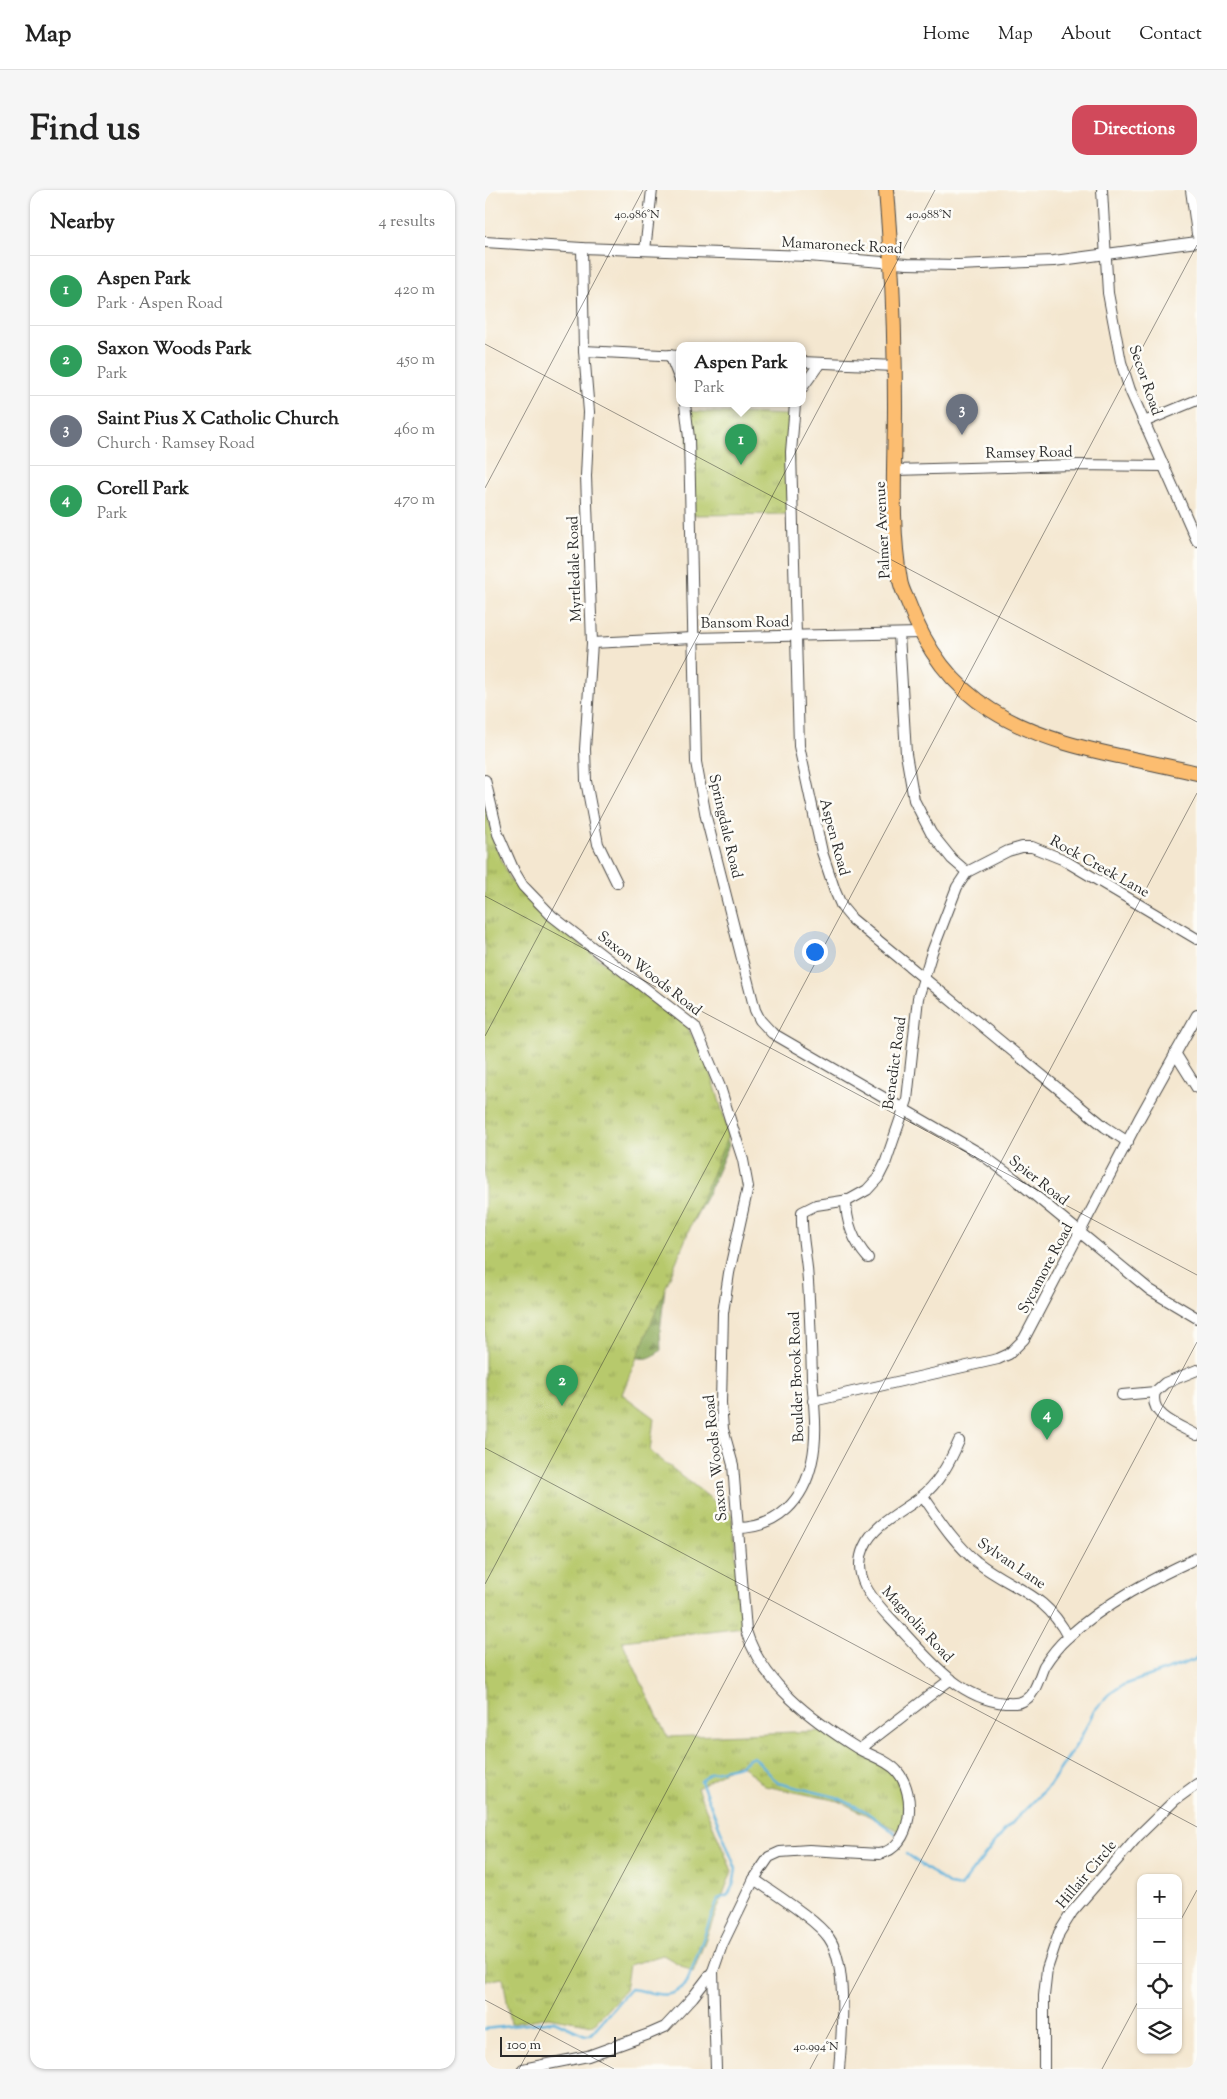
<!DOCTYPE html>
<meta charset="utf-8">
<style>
:root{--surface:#fff;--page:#f6f6f6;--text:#222;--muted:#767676;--line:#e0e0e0;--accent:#d1495b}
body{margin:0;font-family:"Sorts Mill Goudy",serif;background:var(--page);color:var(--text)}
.controls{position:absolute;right:15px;bottom:15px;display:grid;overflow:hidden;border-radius:10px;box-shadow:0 1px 4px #0004}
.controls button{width:45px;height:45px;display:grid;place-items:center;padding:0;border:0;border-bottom:1px solid var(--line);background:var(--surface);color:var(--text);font:25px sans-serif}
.scale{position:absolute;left:15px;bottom:12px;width:116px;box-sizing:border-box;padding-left:5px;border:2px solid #2b2b2b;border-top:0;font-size:14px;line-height:18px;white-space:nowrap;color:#2b2b2b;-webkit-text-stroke:4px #fdfcf7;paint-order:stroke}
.you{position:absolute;left:329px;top:761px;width:18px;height:18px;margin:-12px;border:4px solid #fff;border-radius:50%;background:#1a73e8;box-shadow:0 0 0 8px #1a73e833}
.badge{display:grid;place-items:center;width:32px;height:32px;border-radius:50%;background:var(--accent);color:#fff;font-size:16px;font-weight:700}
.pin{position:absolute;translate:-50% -41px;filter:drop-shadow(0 1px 2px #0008)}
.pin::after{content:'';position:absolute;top:26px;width:18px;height:15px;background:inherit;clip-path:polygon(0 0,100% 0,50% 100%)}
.popup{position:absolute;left:191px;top:152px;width:130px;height:65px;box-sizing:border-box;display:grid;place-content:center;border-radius:10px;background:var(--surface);filter:drop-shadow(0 1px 4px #0005);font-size:16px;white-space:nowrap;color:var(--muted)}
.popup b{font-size:19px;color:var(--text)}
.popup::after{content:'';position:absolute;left:50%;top:100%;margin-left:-10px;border:10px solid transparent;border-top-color:var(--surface)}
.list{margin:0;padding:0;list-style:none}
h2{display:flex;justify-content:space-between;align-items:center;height:65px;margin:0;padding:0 20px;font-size:21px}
h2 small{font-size:16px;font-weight:400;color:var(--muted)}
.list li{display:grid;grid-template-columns:32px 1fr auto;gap:15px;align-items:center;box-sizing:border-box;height:70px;padding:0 20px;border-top:1px solid var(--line)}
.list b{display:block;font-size:19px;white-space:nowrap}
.list p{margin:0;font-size:16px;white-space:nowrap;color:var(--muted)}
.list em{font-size:16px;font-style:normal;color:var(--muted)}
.icon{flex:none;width:28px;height:28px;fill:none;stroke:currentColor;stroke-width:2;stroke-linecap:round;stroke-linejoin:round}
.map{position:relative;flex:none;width:712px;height:1879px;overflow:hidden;border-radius:15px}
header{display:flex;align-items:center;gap:30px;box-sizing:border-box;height:70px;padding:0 25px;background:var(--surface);border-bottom:1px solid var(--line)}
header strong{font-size:24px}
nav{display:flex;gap:28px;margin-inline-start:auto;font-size:18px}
.intro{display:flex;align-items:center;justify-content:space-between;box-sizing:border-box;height:120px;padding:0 30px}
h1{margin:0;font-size:35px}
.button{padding:12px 22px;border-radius:15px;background:var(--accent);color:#fff;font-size:18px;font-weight:700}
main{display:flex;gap:30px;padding:0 30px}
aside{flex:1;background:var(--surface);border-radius:15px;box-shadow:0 1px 4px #0004}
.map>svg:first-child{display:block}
</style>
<header>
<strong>Map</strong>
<nav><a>Home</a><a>Map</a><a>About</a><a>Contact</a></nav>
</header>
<div class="intro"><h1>Find us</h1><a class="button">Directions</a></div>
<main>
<aside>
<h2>Nearby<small>4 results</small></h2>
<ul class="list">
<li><span class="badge" style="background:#2e9e5b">1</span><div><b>Aspen Park</b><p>Park · Aspen Road</p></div><em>420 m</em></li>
<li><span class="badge" style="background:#2e9e5b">2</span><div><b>Saxon Woods Park</b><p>Park</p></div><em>450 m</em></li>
<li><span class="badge" style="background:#6b7280">3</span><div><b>Saint Pius X Catholic Church</b><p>Church · Ramsey Road</p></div><em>460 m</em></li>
<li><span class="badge" style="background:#2e9e5b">4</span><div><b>Corell Park</b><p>Park</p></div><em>470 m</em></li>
</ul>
</aside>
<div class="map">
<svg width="712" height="1879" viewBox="0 0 712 1879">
<defs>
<pattern id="forest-firs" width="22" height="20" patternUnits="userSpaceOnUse" patternTransform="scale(1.25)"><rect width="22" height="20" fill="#91ad60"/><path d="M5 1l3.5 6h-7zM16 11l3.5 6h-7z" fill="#778d4f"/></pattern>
<pattern id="park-tufts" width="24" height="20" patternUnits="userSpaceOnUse" patternTransform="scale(1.25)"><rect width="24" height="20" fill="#b7c96c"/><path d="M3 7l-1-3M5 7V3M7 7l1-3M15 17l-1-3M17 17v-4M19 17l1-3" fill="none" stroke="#95a359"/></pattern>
</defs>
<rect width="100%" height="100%" fill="#fdfcf7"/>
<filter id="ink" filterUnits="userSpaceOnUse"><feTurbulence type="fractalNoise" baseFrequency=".02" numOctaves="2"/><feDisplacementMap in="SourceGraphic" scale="10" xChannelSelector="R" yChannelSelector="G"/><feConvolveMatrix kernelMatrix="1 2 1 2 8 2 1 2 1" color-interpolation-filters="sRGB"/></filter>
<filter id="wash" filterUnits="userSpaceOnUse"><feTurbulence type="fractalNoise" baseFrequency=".0096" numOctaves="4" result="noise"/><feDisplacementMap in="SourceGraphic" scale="20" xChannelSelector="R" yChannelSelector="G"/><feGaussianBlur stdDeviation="1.12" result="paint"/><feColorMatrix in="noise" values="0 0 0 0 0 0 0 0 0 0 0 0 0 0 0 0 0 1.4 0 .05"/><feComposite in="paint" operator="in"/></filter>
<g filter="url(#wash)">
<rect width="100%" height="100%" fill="#f4e7d0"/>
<path fill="url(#forest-firs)" stroke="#5e6c46" d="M225 890 244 955 222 1006 182 1079 175 1142 176 1160C167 1168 162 1170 150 1167Z"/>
<g fill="url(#park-tufts)" stroke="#717a4c">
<path d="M201 221 309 225 308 324 205 325Z"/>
<path d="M0 611 9 652 25 689 54 722 182 822 201 835 224 876 244 943 137 1204 169 1228 165 1261 247 1325 258 1437 137 1451 182 1547 336 1541 399 1569 409 1582 417 1599 420 1627 416 1642 354 1611 280 1596 254 1573 212 1598 247 1681 208 1782 178 1765 144 1775 140 1800 108 1835 63 1827 26 1834 18 1788 0 1791Z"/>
</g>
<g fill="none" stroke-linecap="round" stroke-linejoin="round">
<g stroke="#61b3dc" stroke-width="2.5">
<path d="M421 1664 465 1695 475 1697 518 1642 564 1596 594 1551 609 1521 623 1505 636 1496 709 1470 712 1467"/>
<path d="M0 1839 69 1831 100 1845H105L145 1799C170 1801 184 1814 202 1792L233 1709 243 1705 248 1695 251 1679 216 1591 225 1583 255 1576 264 1569 269 1567 293 1593 351 1607 380 1621 410 1643"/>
</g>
</g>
</g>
<g filter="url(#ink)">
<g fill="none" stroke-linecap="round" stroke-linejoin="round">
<defs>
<g id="minor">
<path d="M617 0 623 103 636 172 645 200 712 351"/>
<path d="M706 0 712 44"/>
<path d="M0 52 97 58 323 66 422 74 473 75 569 71 712 52"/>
<path d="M97 58 99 161 104 222 101 286 107 453 100 559 101 591 113 654 132 693"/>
<path d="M160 60 167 0"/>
<path d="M99 161 195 166"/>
<path d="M185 165 195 190"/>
<path d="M317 172 410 176"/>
<path d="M317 198 335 173"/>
<path d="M200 214 204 248 211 572 221 627 270 820 275 830 287 843 496 964 530 989 665 1100 712 1128"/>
<path d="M310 214 306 262 314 556 337 662 350 701 357 717 367 729 620 937 643 952"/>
<path d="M659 232 712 210"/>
<path d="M410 280 589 275 679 276"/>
<path d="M414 444 421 564 429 610 446 643 467 669 482 682"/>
<path d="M107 453 208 448 436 443"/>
<path d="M0 590 13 644 29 681 38 696 67 726 210 837 235 897 248 939 258 970 263 997 244 1083 238 1123 236 1213 238 1239 248 1275 261 1441C277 1493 327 1530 372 1558 384 1565 402 1570 412 1581 432 1604 428 1657 394 1664L324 1660 295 1662 284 1667 269 1689 237 1755 228 1781 208 1807 180 1837 164 1844 103 1866 38 1879"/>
<path d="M690 863 712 898"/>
<path d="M361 1010C361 1033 368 1051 383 1068"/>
<path d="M670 1202C663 1226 695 1236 712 1245"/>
<path d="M637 1205 670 1202 680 1193 712 1180"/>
<path d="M328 1211 513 1169 524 1164 539 1149 654 929 712 825"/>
<path d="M474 1251C465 1272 454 1293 436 1307 417 1322 389 1334 379 1357 366 1386 387 1409 406 1429 438 1462 470 1508 520 1513 525 1513 533 1514 538 1511 550 1506 554 1487 559 1476 566 1465 574 1455 583 1447 622 1412 666 1389 712 1368"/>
<path d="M438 1306C454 1329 470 1354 492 1372 528 1400 560 1402 583 1447"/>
<path d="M252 1338C293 1338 319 1310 327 1271 333 1245 329 1215 327 1188 326 1151 325 1115 322 1078 320 1059 316 1041 317 1022L331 1015 364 1010 382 1000 393 988 400 974 422 910 433 808 447 762 472 697 482 682 523 661 537 657H547L577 669 712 749"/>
<path d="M375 1559 466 1489"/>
<path d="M269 1689C288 1703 331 1729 344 1748 363 1775 357 1846 354 1879"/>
<path d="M228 1781 231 1879"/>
<path d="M559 1879V1806L562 1779 574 1743 587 1722 652 1647 690 1610 712 1594"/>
</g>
<path id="major" d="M401 0C407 72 410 144 410 216 410 273 405 334 415 390 416 398 420 405 423 412 439 456 466 495 506 520 567 559 643 566 712 583"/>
</defs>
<use href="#minor" stroke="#494744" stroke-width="12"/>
<use href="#major" stroke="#494744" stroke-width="16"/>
<use href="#minor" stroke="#fff" stroke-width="10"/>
<use href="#major" stroke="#fcbd6f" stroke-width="14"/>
</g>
</g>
<path fill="none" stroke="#2b2b2b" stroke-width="1" stroke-opacity="0.45" d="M0 154 712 532M0 298 158 0M0 706 712 1085M0 846 450 0M0 1258 712 1637M0 1394 712 55M693 1735 712 1700M0 1810 129 1879M34 1879 712 603M325 1879 712 1152M617 1879 656 1806"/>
<g text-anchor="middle" stroke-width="5" stroke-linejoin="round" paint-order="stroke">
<g font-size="15" fill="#2b2b2b" stroke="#fdfcf7">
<text transform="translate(357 55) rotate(3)" y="5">Mamaroneck Road</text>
<text transform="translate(661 190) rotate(71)" y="5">Secor Road</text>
<text transform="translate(544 262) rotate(-1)" y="5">Ramsey Road</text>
<text transform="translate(397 340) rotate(-93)" y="5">Palmer Avenue</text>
<text transform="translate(89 379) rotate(-92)" y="5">Myrtledale Road</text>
<text transform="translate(260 432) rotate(-1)" y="5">Bansom Road</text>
<text transform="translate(241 636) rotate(77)" y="5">Springdale Road</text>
<text transform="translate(350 647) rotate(75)" y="5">Aspen Road</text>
<text transform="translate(615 676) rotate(29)" y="5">Rock Creek Lane</text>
<text transform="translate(165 783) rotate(38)" y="5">Saxon Woods Road</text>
<text transform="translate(409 873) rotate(-82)" y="5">Benedict Road</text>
<text transform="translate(554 990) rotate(38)" y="5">Spier Road</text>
<text transform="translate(560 1078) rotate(-62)" y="5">Sycamore Road</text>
<text transform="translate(311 1187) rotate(-92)" y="5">Boulder Brook Road</text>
<text transform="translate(230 1268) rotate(-96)" y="5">Saxon Woods Road</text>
<text transform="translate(527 1373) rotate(34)" y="5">Sylvan Lane</text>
<text transform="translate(433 1434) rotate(47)" y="5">Magnolia Road</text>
<text transform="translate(601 1684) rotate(-50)" y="5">Hillair Circle</text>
</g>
</g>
<g font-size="12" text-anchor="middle" fill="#2b2b2b" stroke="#fdfcf7" stroke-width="5" stroke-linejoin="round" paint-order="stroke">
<text x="152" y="28">40.986°N</text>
<text x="444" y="28">40.988°N</text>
<text x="331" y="1860">40.994°N</text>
</g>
</svg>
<div class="controls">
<button>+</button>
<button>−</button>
<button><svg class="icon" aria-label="locate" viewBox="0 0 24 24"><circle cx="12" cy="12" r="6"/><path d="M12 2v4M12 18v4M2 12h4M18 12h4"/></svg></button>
<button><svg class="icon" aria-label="layers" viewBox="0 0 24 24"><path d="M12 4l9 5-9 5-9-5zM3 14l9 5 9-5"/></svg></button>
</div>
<div class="scale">100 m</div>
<div class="you"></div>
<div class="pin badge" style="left:256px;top:275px;background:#2e9e5b">1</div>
<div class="popup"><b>Aspen Park</b>Park</div>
<div class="pin badge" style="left:77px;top:1216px;background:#2e9e5b">2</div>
<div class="pin badge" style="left:477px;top:245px;background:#6b7280">3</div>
<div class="pin badge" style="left:562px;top:1250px;background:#2e9e5b">4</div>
</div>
</main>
